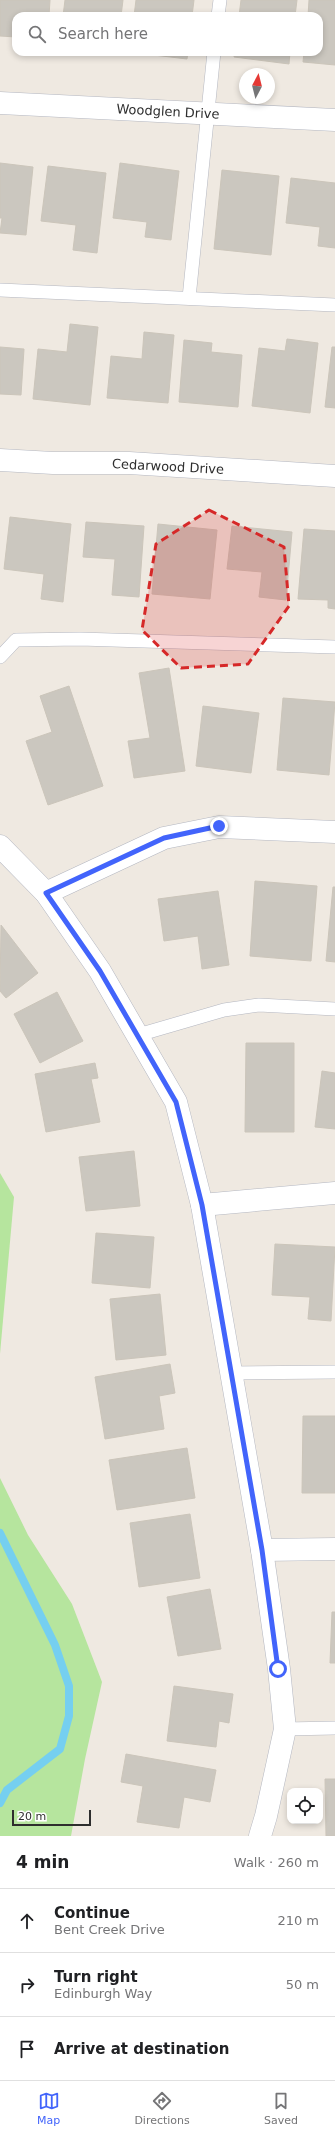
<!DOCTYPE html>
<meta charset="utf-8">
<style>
:root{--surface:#fff;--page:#f6f6f6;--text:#202124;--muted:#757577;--line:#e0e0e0;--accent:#4264fb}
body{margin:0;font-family:"DejaVu Sans",sans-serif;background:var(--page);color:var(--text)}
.controls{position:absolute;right:12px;bottom:12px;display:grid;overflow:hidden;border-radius:8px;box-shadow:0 2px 6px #0003}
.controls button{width:36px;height:36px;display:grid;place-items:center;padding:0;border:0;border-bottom:1px solid var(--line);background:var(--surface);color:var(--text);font:20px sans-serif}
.compass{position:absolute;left:239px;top:68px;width:36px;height:36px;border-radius:50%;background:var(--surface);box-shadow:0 2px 6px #0003;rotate:7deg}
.scale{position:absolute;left:12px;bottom:10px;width:79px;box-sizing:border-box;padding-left:4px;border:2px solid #2e2e2e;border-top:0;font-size:11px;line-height:14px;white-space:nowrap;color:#2e2e2e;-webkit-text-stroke:3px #fff;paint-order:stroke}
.stop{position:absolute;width:12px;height:12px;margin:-9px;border:3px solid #4264fb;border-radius:50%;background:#fff}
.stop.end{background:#4264fb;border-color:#fff;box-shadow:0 1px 4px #0008}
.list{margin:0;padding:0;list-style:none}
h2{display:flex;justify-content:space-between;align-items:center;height:52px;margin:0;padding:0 16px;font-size:17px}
h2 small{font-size:13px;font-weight:400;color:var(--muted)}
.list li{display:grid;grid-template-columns:26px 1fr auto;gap:12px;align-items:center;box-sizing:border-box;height:64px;padding:0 16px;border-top:1px solid var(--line)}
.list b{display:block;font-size:15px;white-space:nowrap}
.list p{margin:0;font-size:13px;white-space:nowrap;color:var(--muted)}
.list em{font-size:13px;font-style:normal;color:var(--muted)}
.icon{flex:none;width:22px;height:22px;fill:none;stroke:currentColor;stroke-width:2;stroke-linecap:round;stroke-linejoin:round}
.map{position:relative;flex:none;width:335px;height:1836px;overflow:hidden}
.search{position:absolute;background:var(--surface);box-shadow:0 2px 6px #0003;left:12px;right:12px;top:12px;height:44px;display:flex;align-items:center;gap:10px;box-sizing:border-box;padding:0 14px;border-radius:12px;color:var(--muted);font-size:15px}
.sheet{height:244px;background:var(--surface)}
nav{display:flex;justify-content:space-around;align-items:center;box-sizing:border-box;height:56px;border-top:1px solid var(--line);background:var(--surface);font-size:11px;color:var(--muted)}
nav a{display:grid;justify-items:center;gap:2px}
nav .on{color:var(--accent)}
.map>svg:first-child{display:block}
</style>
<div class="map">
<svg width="335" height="1836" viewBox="0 0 335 1836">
<rect width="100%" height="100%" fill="#efe9e1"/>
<g fill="#b6e59e">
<path d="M0 1173 14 1197 0 1354Z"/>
<path d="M0 1478 28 1535 72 1604 102 1682 85 1759 71 1836H0Z"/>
</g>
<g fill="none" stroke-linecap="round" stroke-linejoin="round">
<path stroke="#75cff0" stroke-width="8" d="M0 1533 55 1645 69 1686V1716L60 1749 7 1790 0 1803"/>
</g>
<g fill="#cbc7bf" stroke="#cbc5ba">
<path d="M0 0H50L49 16H16V37L0 36Z"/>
<path d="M65 0H123L121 16H63Z"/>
<path d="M136 0H194L192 16H134Z"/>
<path d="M241 0H297L295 16H239Z"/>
<path d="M309 0H335V65L303 62 304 52H319V16H308Z"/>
<path d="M129 52H188L187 59Z"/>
<path d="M235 52H290L289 64 234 57Z"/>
<path d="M0 163 33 167 26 235 0 233 2 218H0Z"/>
<path d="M120 163 179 171 171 240 145 237 147 222 113 218Z"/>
<path d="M48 166 106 173 97 253 73 250 76 225 41 221Z"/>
<path d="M222 170 279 176 271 255 214 249Z"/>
<path d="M291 178 335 183V248L318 246 320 227 286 223Z"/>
<path d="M70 324 98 327 90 405 33 399 38 349 67 352Z"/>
<path d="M144 332 174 335 168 403 107 398 111 356 142 359Z"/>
<path d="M287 339 318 343 310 413 252 406 259 348 285 351Z"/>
<path d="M184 340 212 343 211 352 242 355 238 407 179 402Z"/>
<path d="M0 347 24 349 21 395 0 394Z"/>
<path d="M332 347H335V408L325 407Z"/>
<path d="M10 517 71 524 63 602 41 599 44 574 4 569Z"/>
<path d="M86 522 144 526 139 597 112 595 115 559 83 557Z"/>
<path d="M158 524 217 530 210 599 152 594Z"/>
<path d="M232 526 292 532 286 600 259 597 262 572 227 569Z"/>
<path d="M304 529 335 531V609L328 608V600L298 599Z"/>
<path d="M169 668 185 771 134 778 128 741 150 738 139 673Z"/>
<path d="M69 686 103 786 48 805 26 741 52 732 40 696Z"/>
<path d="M283 698 335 702 329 775 277 770Z"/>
<path d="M203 706 259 713 251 773 196 766Z"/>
<path d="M255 881 317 886 311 961 250 956Z"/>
<path d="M333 887H335V962L326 961Z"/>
<path d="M218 891 229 965 202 969 198 936 164 941 158 899Z"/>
<path d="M1 925 38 973 6 998 0 991Z"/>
<path d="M57 992 83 1041 40 1063 14 1014Z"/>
<path d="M246 1043H294V1132H245Z"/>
<path d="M95 1063 98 1078 91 1079 100 1122 46 1132 35 1074Z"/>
<path d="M322 1071 335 1073V1129L315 1127Z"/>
<path d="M134 1151 140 1206 86 1211 79 1157Z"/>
<path d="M96 1233 154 1237 150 1288 92 1283Z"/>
<path d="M275 1244 335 1247 331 1321 308 1319 310 1297 272 1295Z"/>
<path d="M160 1294 166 1355 116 1360 110 1299Z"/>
<path d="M170 1364 175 1393 159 1396 164 1429 105 1439 95 1377Z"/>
<path d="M303 1416H335V1493H302Z"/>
<path d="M187 1448 195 1498 117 1510 109 1460Z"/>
<path d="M190 1514 200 1578 139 1587 130 1523Z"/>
<path d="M210 1589 221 1649 178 1656 167 1597Z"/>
<path d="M332 1612H335V1663H330Z"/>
<path d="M174 1686 233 1694 229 1723 219 1721 216 1747 167 1741Z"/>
<path d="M126 1754 216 1770 210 1802 184 1797 179 1828 137 1822 143 1786 121 1782Z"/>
<path d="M325 1779H335V1836H326Z"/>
</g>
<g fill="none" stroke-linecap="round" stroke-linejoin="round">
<defs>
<g id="lane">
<path d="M218 16 220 0"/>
<path d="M0 290 335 305"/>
<path d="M189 298 214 52"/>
<path d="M0 657 16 640 80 639 335 647"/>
<path d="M138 1035 224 1010 259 1005 335 1009"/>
<path d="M231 1373 335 1372"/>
<path d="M285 1729 335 1728"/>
</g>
<g id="street">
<path d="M0 103 335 120"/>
<path d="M0 460 53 463H129L335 476"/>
<path d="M0 846 46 893 100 971 176 1102 202 1205 262 1550 279 1669 285 1729 266 1816 260 1836"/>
<path d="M46 893 164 838 219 827 335 832"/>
<path d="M202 1205 335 1193"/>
<path d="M262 1550 335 1549"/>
</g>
</defs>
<use href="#lane" stroke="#b4b7c1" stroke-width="14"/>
<use href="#street" stroke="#b4b7c1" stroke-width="23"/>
<use href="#lane" stroke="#fff" stroke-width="13"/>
<use href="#street" stroke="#fff" stroke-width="22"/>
</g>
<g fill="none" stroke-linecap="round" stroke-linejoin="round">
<path stroke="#4264fb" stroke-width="5" d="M219 826 164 838 46 893 100 971 176 1102 202 1205 262 1550 278 1669"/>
</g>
<path fill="#d62828" fill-opacity="0.2" stroke="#d62828" stroke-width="3" stroke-dasharray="8 5" stroke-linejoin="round" d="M209 510 284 547 289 606 248 664 181 668 142 630 156 544Z"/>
<g text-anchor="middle" stroke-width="3" stroke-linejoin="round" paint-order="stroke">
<g font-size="13" fill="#2e2e2e" stroke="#fff">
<text transform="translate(168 111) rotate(3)" y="5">Woodglen Drive</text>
<text transform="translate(168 466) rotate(3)" y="5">Cedarwood Drive</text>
</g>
</g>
</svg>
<div class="controls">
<button><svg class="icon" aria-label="locate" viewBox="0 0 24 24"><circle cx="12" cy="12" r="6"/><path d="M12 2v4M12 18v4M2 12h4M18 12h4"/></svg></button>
</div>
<svg class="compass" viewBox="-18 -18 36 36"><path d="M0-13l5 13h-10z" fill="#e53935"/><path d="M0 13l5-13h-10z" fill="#757577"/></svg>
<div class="scale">20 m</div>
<div class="stop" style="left:278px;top:1669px"></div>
<div class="stop end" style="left:219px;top:826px"></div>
<div class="search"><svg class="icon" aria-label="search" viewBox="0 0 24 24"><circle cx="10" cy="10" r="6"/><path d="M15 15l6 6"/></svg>Search here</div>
</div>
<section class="sheet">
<h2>4 min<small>Walk · 260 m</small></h2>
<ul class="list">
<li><svg class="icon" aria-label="ahead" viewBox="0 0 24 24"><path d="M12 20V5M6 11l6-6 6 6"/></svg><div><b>Continue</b><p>Bent Creek Drive</p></div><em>210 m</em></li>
<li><svg class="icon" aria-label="right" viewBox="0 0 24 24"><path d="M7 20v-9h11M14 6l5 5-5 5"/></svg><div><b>Turn right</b><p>Edinburgh Way</p></div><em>50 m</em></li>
<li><svg class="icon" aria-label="arrive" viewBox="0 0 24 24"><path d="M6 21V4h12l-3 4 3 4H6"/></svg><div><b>Arrive at destination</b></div></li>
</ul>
</section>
<nav>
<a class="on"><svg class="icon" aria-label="map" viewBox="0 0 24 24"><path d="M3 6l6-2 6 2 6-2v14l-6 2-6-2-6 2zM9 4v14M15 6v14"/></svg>Map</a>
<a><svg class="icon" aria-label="directions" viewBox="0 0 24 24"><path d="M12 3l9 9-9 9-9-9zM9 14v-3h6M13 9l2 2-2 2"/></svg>Directions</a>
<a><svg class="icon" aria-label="saved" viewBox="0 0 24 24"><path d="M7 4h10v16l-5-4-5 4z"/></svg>Saved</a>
</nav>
